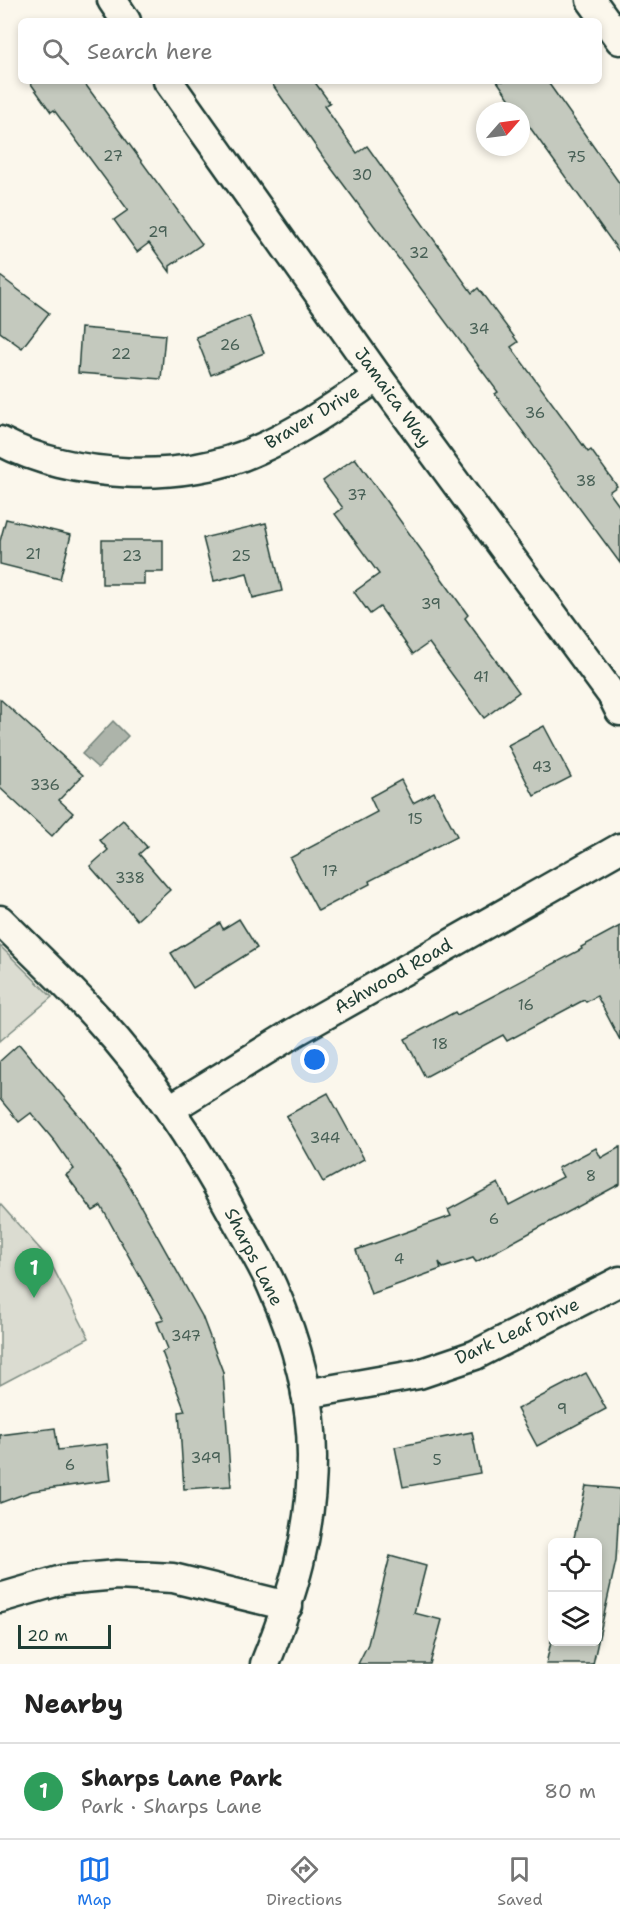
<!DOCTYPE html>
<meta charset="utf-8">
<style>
:root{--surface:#fff;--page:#f2f2f2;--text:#222;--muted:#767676;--line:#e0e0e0;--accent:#1a73e8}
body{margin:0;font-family:"Shantell Sans",sans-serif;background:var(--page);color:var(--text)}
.controls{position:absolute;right:18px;bottom:18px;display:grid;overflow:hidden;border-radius:9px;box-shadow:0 3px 9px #0003}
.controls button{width:54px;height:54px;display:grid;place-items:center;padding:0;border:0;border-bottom:2px solid var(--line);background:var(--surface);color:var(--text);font:30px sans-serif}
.compass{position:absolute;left:476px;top:102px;width:54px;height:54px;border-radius:50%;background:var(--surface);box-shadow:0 3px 9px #0003;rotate:62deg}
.scale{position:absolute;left:18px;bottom:15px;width:93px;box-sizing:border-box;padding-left:6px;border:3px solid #1f3d34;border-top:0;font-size:16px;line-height:21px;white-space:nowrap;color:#1f3d34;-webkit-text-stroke:4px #fbf7ec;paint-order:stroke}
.you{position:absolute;left:315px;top:1060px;width:21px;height:21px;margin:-15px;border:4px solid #fff;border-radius:50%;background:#1a73e8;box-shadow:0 0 0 9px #1a73e833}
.badge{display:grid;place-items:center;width:39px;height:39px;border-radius:50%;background:var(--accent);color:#fff;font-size:20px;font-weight:700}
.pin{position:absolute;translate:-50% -50px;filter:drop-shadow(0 2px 3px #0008)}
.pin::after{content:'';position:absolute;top:32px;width:21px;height:18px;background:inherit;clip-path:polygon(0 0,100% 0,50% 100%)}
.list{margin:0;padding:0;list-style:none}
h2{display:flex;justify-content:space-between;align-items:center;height:78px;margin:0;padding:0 24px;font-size:26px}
h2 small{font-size:20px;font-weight:400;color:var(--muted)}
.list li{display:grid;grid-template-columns:39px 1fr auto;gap:18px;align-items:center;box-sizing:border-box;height:96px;padding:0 24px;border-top:2px solid var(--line)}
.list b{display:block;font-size:22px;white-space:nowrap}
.list p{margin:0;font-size:20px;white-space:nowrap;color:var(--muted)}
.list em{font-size:20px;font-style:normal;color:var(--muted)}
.icon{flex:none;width:33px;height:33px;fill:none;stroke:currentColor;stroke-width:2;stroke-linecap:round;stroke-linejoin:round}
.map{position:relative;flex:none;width:620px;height:1664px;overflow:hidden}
.search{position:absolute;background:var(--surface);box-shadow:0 3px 9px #0003;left:18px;right:18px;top:18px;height:66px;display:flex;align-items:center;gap:15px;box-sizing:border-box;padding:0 21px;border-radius:9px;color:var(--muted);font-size:22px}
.sheet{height:174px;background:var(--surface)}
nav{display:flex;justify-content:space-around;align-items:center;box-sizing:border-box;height:84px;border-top:2px solid var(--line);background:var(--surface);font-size:16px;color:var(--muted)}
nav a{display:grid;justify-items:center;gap:3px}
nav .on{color:var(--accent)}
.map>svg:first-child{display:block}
</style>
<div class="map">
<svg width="620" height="1664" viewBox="0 0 620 1664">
<rect width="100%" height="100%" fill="#fbf7ec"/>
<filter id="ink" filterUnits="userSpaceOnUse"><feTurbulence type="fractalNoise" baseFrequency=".0167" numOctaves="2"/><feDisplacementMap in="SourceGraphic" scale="12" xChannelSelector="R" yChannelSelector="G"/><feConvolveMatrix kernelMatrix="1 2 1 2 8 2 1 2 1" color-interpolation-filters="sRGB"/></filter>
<g filter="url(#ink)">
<g fill="#dbdcd1" stroke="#7d8c82" stroke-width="1.5">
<path d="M0 946 52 997 0 1041Z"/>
<path d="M0 1204 48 1258 89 1338 0 1385Z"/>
</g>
<path fill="#adb4aa" stroke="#74847b" stroke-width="1.5" d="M113 721 128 736 98 768 82 754Z"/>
<g fill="#c4c9be" stroke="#1f3d34" stroke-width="1.5">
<path d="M29 81H83L202 244 170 266V272L149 243 137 252 114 220 128 210 54 110 51 112Z"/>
<path d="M270 81H314L330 103 324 106 357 153 367 146 472 293 478 288 518 342 511 347 588 452 591 450 617 486 609 492 620 507V563L495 394 498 392 323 157Z"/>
<path d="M497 81H547L620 184V253L521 115V111H518Z"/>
<path d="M0 276 49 313 22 348 0 332Z"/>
<path d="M249 316 264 353 211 375 196 337Z"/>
<path d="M81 328 165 335 161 379 78 373Z"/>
<path d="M355 458 468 615 465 618 519 692 484 718 429 643 413 654 380 607 370 614 354 592 379 574 335 514 343 508 323 481Z"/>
<path d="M6 519 71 535 60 579 0 564V541Z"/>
<path d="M266 523 282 591 253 598 247 573 214 581 203 538Z"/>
<path d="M102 540H163V572H144V584H102Z"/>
<path d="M0 699 83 775 59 800 73 813 52 836 0 788Z"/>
<path d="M544 726 571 777 534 796 508 745Z"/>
<path d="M401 780 413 803 434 792 457 836 369 881 370 884 318 911 290 858 377 812 370 797Z"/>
<path d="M123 820 147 847 139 854 170 890 137 920 90 866 108 850 100 840Z"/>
<path d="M239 919 257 948 193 988 171 953 220 923 223 929Z"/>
<path d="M620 926V1040L597 996 586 1002 584 1000 507 1041 503 1035 425 1077 405 1039 455 1012 457 1015 582 949 581 947Z"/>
<path d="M19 1044 82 1119 126 1180 202 1316 223 1372 231 1486 184 1489 179 1412 185 1411 162 1352 168 1349 157 1322 164 1320 101 1206 93 1211 66 1175 74 1169 56 1143 31 1113 19 1122 0 1099V1061Z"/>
<path d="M328 1093 364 1159 323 1182 286 1116Z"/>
<path d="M620 1147V1184L476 1262 473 1258 443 1268 439 1262 441 1269 371 1294 356 1250 451 1216 448 1210 498 1183 509 1205 563 1177 558 1168 596 1148 601 1158Z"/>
<path d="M586 1373 606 1409 537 1446 517 1409Z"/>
<path d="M55 1428 58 1450 107 1444 111 1480 32 1491 0 1503V1435Z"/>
<path d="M472 1432 480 1473 403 1487 395 1447Z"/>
<path d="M586 1486 620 1489 616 1561 593 1664H546L552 1637V1641H597V1542H573Z"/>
<path d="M390 1556 426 1566 414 1613 442 1620 430 1664H358L368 1644Z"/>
</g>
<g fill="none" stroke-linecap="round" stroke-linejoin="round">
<defs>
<g id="street">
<path d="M112 0 126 21"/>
<path d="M591 0 620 40"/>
<path d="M168 81 378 377 612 695 620 711"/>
<path d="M0 441C71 479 184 484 257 450 301 431 339 403 378 377"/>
<path d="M0 920C33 953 68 985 99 1020 152 1078 196 1145 233 1214 246 1238 261 1261 272 1286 296 1339 312 1399 312 1457 312 1534 293 1594 265 1664"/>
<path d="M170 1109 295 1032 620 848"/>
<path d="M306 1394 419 1374 475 1355 620 1281"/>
<path d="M0 1598 62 1580 117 1575 173 1578 288 1606"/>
</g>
</defs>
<use href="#street" stroke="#1f3d34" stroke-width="33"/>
<use href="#street" stroke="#fbf7ec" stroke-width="28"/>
</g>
</g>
<g text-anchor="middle" stroke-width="4.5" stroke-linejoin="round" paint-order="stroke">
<g font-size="15" fill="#486056">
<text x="113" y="161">27</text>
<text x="576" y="162">75</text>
<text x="362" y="180">30</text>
<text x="158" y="237">29</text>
<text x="419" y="258">32</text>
<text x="479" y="334">34</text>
<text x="230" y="350">26</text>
<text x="121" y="359">22</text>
<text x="535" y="418">36</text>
<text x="586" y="486">38</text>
<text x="357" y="500">37</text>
<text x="33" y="559">21</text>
<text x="132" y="561">23</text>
<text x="241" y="561">25</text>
<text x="431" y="609">39</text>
<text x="481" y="682">41</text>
<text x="542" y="772">43</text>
<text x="45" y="790">336</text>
<text x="415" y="824">15</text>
<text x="330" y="876">17</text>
<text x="130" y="883">338</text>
<text x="526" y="1010">16</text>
<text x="440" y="1049">18</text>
<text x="325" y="1143">344</text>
<text x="591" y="1181">8</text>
<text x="494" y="1224">6</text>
<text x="399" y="1264">4</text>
<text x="186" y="1341">347</text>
<text x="562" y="1414">9</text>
<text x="206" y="1463">349</text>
<text x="437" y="1465">5</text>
<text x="70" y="1470">6</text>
</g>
<g font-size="18" fill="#1f3d34" stroke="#fbf7ec">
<text transform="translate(393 397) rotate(54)" y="6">Jamaica Way</text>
<text transform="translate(312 417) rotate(-31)" y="6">Braver Drive</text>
<text transform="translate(393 976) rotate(-30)" y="6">Ashwood Road</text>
<text transform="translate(254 1257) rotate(63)" y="6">Sharps Lane</text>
<text transform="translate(517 1331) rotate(-25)" y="6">Dark Leaf Drive</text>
</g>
</g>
</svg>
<div class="controls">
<button><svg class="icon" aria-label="locate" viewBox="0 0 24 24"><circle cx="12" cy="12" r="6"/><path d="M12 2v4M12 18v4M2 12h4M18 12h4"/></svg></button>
<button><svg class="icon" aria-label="layers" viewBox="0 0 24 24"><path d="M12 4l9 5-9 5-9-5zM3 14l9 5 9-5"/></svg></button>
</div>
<svg class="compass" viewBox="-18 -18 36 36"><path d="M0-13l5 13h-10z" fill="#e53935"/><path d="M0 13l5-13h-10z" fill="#767676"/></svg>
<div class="scale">20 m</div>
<div class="you"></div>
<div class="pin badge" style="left:34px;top:1298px;background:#2e9e5b">1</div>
<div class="search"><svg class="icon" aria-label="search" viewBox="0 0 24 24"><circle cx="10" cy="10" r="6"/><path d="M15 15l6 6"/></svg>Search here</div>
</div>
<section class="sheet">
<h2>Nearby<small></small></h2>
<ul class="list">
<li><span class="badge" style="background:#2e9e5b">1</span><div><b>Sharps Lane Park</b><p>Park · Sharps Lane</p></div><em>80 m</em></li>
</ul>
</section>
<nav>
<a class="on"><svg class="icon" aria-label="map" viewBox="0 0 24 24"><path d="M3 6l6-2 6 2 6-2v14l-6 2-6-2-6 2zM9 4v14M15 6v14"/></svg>Map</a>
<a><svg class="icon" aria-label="directions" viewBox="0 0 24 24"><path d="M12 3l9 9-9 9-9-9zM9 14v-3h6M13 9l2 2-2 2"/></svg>Directions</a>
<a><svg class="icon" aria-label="saved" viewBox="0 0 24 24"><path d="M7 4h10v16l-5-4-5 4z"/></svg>Saved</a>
</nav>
